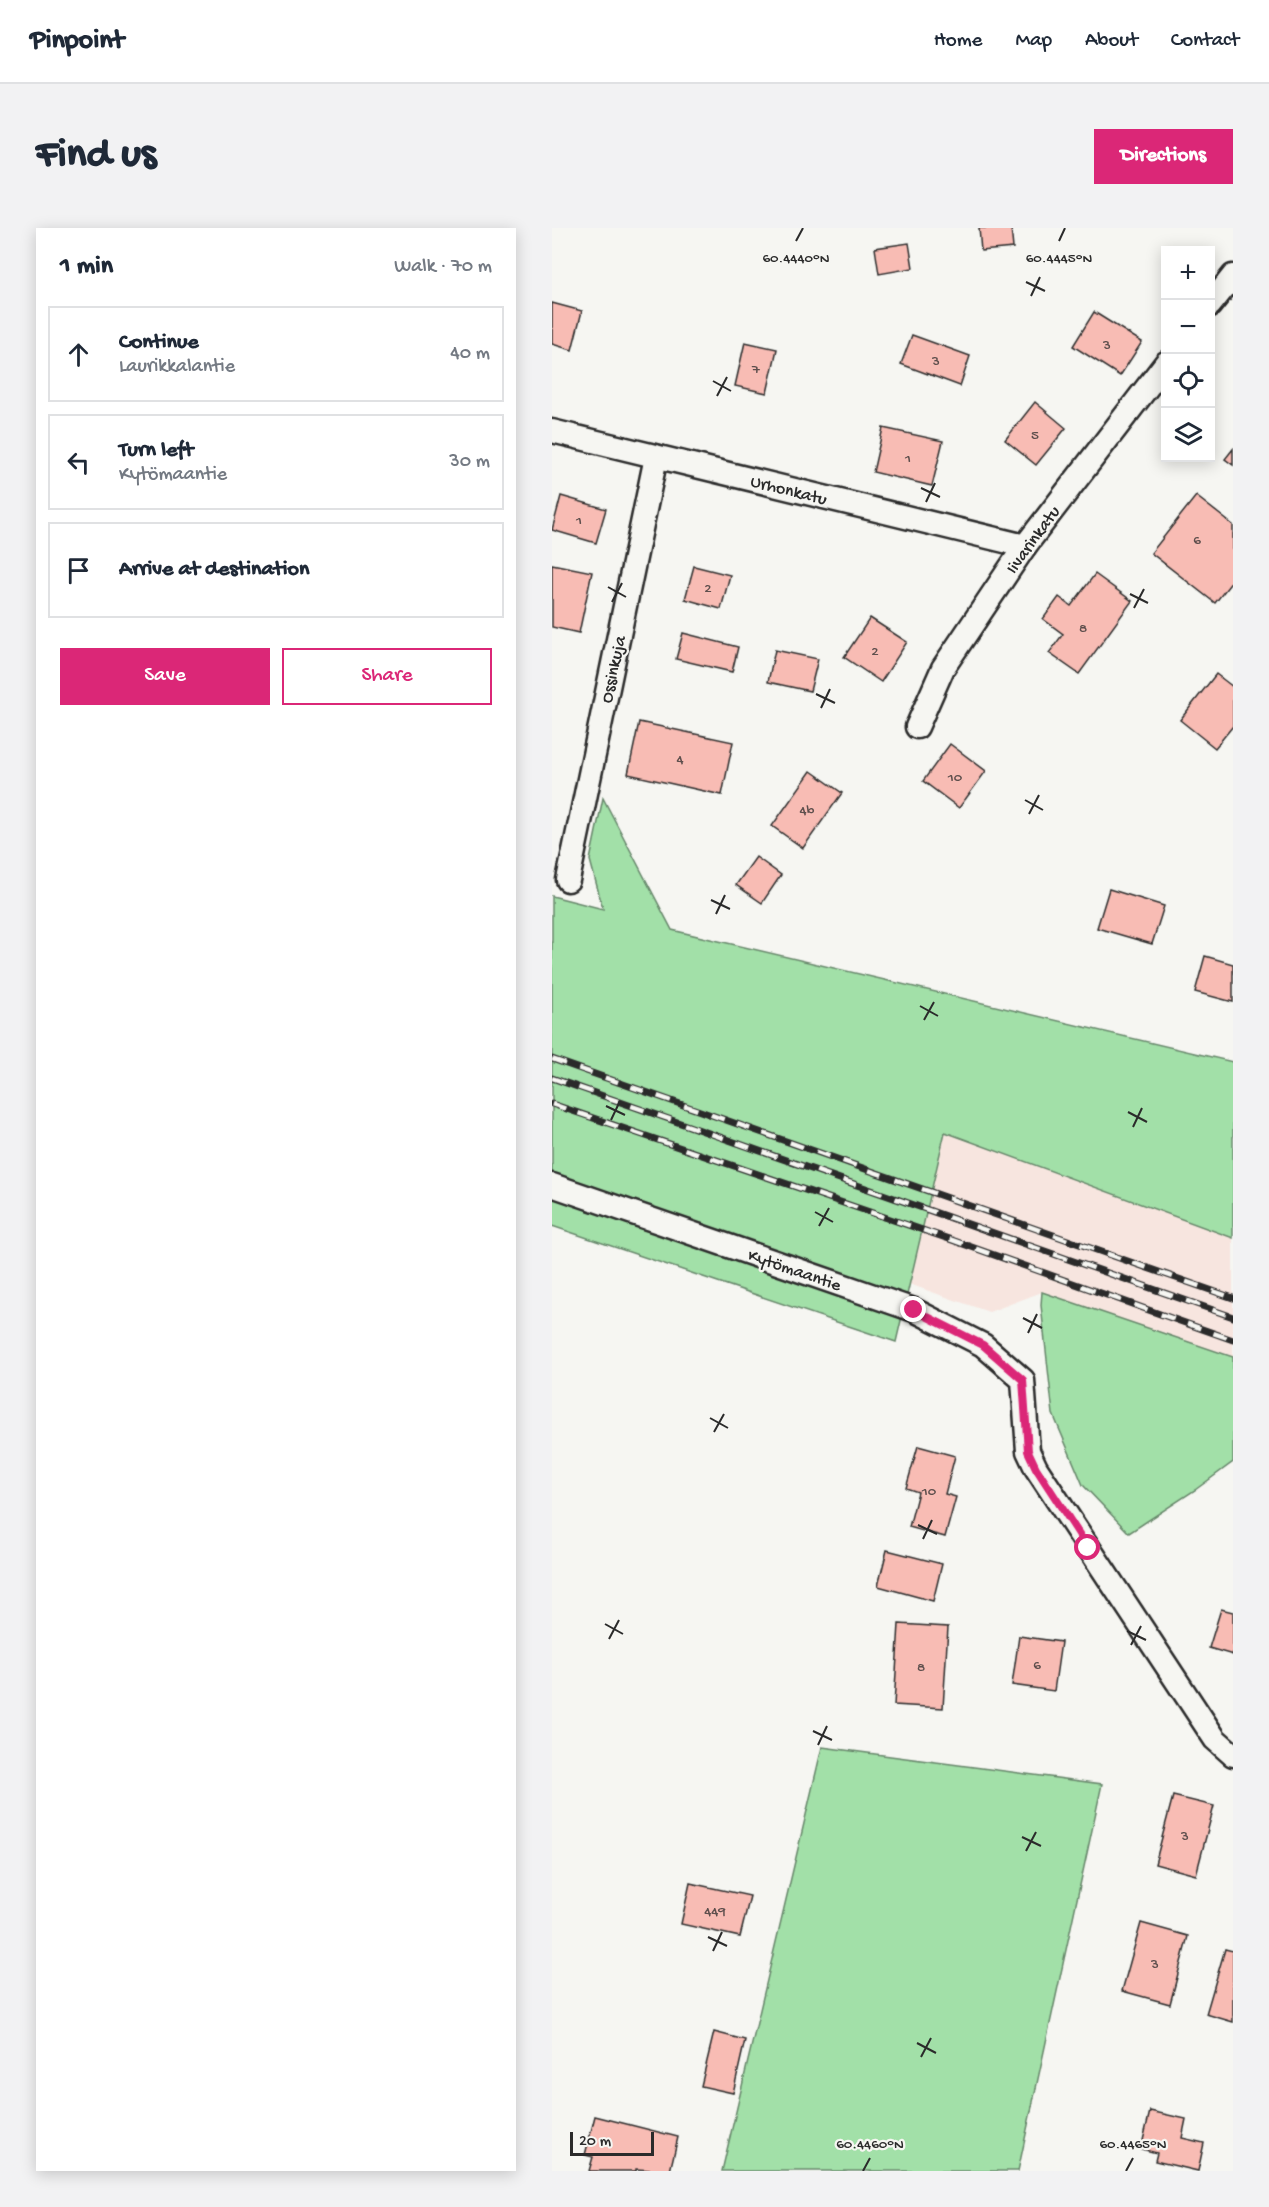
<!DOCTYPE html>
<meta charset="utf-8">
<style>
:root{--surface:#fff;--page:#f2f2f3;--text:#1f2937;--muted:#747a83;--line:#e0e1e3;--accent:#db2777}
body{margin:0;font-family:"Gochi Hand",sans-serif;background:var(--page);color:var(--text)}
.controls{position:absolute;right:18px;top:18px;display:grid;overflow:hidden;border-radius:0px;box-shadow:0 3px 15px #0003}
.controls button{width:54px;height:54px;display:grid;place-items:center;padding:0;border:0;border-bottom:2px solid var(--line);background:var(--surface);color:var(--text);font:30px sans-serif}
.scale{position:absolute;left:18px;bottom:15px;width:84px;box-sizing:border-box;padding-left:6px;border:3px solid #2b2b2b;border-top:0;font-size:16px;line-height:21px;white-space:nowrap;color:#2b2b2b;-webkit-text-stroke:4px #f6f6f2;paint-order:stroke}
.stop{position:absolute;width:18px;height:18px;margin:-14px;border:4px solid #db2777;border-radius:50%;background:#fff}
.stop.end{background:#db2777;border-color:#fff;box-shadow:0 2px 6px #0008}
.list{margin:0;padding:0;list-style:none}
h2{display:flex;justify-content:space-between;align-items:center;height:78px;margin:0;padding:0 24px;font-size:26px}
h2 small{font-size:20px;font-weight:400;color:var(--muted)}
.list li{display:grid;grid-template-columns:39px 1fr auto;gap:18px;align-items:center;box-sizing:border-box;height:96px;margin:0 12px 12px;padding:0 12px;border:2px solid var(--line);border-radius:0px}
.list b{display:block;font-size:22px;white-space:nowrap}
.list p{margin:0;font-size:20px;white-space:nowrap;color:var(--muted)}
.list em{font-size:20px;font-style:normal;color:var(--muted)}
.actions{display:flex;gap:12px;padding:18px 24px}
.actions a{flex:1;padding:14px 0;border:2px solid var(--accent);border-radius:0px;text-align:center;font-size:21px;color:var(--accent)}
.actions .main{background:var(--accent);color:#fff}
.icon{flex:none;width:33px;height:33px;fill:none;stroke:currentColor;stroke-width:2;stroke-linecap:round;stroke-linejoin:round}
.map{position:relative;flex:none;width:681px;height:1943px;overflow:hidden;border-radius:0px}
header{display:flex;align-items:center;gap:36px;box-sizing:border-box;height:84px;padding:0 30px;background:var(--surface);border-bottom:2px solid var(--line)}
header strong{font-size:28px}
nav{display:flex;gap:33px;margin-inline-start:auto;font-size:21px}
.intro{display:flex;align-items:center;justify-content:space-between;box-sizing:border-box;height:144px;padding:0 36px}
h1{margin:0;font-size:42px}
.button{padding:15px 27px;border-radius:0px;background:var(--accent);color:#fff;font-size:21px;font-weight:700}
main{display:flex;gap:36px;padding:0 36px}
aside{flex:1;background:var(--surface);border-radius:0px;box-shadow:0 3px 15px #0003}
.map>svg:first-child{display:block}
</style>
<header>
<strong>Pinpoint</strong>
<nav><a>Home</a><a>Map</a><a>About</a><a>Contact</a></nav>
</header>
<div class="intro"><h1>Find us</h1><a class="button">Directions</a></div>
<main>
<aside>
<h2>1 min<small>Walk · 70 m</small></h2>
<ul class="list">
<li><svg class="icon" aria-label="ahead" viewBox="0 0 24 24"><path d="M12 20V5M6 11l6-6 6 6"/></svg><div><b>Continue</b><p>Laurikkalantie</p></div><em>40 m</em></li>
<li><svg class="icon" aria-label="left" viewBox="0 0 24 24"><path d="M17 20v-9H6M10 6l-5 5 5 5"/></svg><div><b>Turn left</b><p>Kytömaantie</p></div><em>30 m</em></li>
<li><svg class="icon" aria-label="arrive" viewBox="0 0 24 24"><path d="M6 21V4h12l-3 4 3 4H6"/></svg><div><b>Arrive at destination</b></div></li>
</ul>
<div class="actions"><a class="main">Save</a><a>Share</a></div>
</aside>
<div class="map">
<svg width="681" height="1943" viewBox="0 0 681 1943">
<rect width="100%" height="100%" fill="#f6f6f2"/>
<filter id="ink" filterUnits="userSpaceOnUse"><feTurbulence type="fractalNoise" baseFrequency=".0167" numOctaves="2"/><feDisplacementMap in="SourceGraphic" scale="12" xChannelSelector="R" yChannelSelector="G"/><feConvolveMatrix kernelMatrix="1 2 1 2 8 2 1 2 1" color-interpolation-filters="sRGB"/></filter>
<g filter="url(#ink)">
<path fill="#f7e5df" d="M393 903 681 1010V1129L490 1064 437 1084 0 931Z"/>
<g fill="#a2e0a8" stroke="#66866a" stroke-width="1.5">
<path d="M51 570 120 702 681 834V1010L393 904 344 1114 0 998V668L51 681 38 632Z"/>
<path d="M490 1064 681 1129V1234L643 1262 577 1305 531 1257 501 1186 489 1077Z"/>
<path d="M270 1519 550 1556 466 1943H170Z"/>
</g>
<g fill="#f8bcb4" stroke="#2b2b2b" stroke-width="1.5">
<path d="M427 0H459L461 20 429 23Z"/>
<path d="M357 15 361 40 327 46 323 20Z"/>
<path d="M0 75 30 83 20 122 0 116Z"/>
<path d="M542 84 590 114 568 148 521 118Z"/>
<path d="M360 107 418 128 408 158 349 136Z"/>
<path d="M193 114 225 121 215 165 183 158Z"/>
<path d="M483 174 514 200 484 237 453 212Z"/>
<path d="M331 200 391 213 380 258 321 244Z"/>
<path d="M681 221V237L673 231Z"/>
<path d="M9 268 54 281 44 315 0 302Z"/>
<path d="M644 268 681 297V352L663 375 599 325Z"/>
<path d="M0 336 40 344 27 405 0 399Z"/>
<path d="M142 338 178 347 169 381 133 371Z"/>
<path d="M543 346 580 373 527 446 497 425 511 406 491 391 507 369 519 378Z"/>
<path d="M318 390 355 414 329 454 292 429Z"/>
<path d="M131 405 186 419 180 444 124 431Z"/>
<path d="M223 422 266 431 258 463 216 454Z"/>
<path d="M664 446 681 459V498L663 520 628 492Z"/>
<path d="M87 494 181 514 170 567 76 546Z"/>
<path d="M398 516 434 543 407 580 371 553Z"/>
<path d="M259 543 290 565 251 620 220 598Z"/>
<path d="M204 629 229 647 210 675 184 657Z"/>
<path d="M557 661 612 678 600 716 545 700Z"/>
<path d="M653 728 681 736V774L643 764Z"/>
<path d="M366 1218 403 1228 393 1266 404 1269 393 1309 357 1299 366 1264 354 1260Z"/>
<path d="M335 1322 390 1336 381 1373 326 1358Z"/>
<path d="M669 1381 681 1384V1427L657 1420Z"/>
<path d="M347 1396 396 1399 391 1480 342 1477Z"/>
<path d="M467 1408 509 1414 502 1463 460 1457Z"/>
<path d="M621 1568 662 1578 644 1647 603 1636Z"/>
<path d="M138 1655 198 1668 188 1709 129 1696Z"/>
<path d="M589 1695 636 1708 618 1776 570 1763Z"/>
<path d="M673 1721 681 1723V1794L654 1786Z"/>
<path d="M162 1804 193 1812 181 1865 149 1858Z"/>
<path d="M598 1883 634 1891 630 1910 652 1915 646 1943 603 1933 605 1925 589 1921Z"/>
<path d="M43 1888 126 1909 118 1943 84 1941V1943H37L41 1929 33 1927Z"/>
</g>
<g fill="none" stroke-linecap="round" stroke-linejoin="round">
<defs>
<g id="street">
<path d="M658 77 681 48"/>
<path d="M0 203 473 318"/>
<path d="M365 499 391 440 473 318 614 135"/>
<path d="M16 652 104 229"/>
<path d="M0 957 362 1082 431 1117 471 1152 476 1223 484 1240 663 1511 681 1527"/>
</g>
</defs>
<use href="#street" stroke="#2b2b2b" stroke-width="27"/>
<use href="#street" stroke="#f6f6f2" stroke-width="22"/>
<defs>
<g id="rail">
<path d="M0 831 681 1070"/>
<path d="M0 850 681 1089"/>
<path d="M0 876 397 1011 681 1112"/>
</g>
</defs>
<use href="#rail" stroke="#2b2b2b" stroke-width="7"/>
<use href="#rail" stroke="#f6f6f2" stroke-width="4.5" stroke-dasharray="14" stroke-linecap="butt"/>
</g>
</g>
<g fill="none" stroke-linecap="round" stroke-linejoin="round" filter="url(#ink)">
<path stroke="#db2777" stroke-width="8" d="M362 1082 431 1117 471 1152 476 1223 484 1240 536 1320"/>
</g>
<path fill="none" stroke="#2b2b2b" stroke-width="2" d="M244 13 251 0M507 13 513 0M474 54 493 63M479 68 488 49M161 153 179 163M165 168 175 149M369 260 388 269M374 274 383 255M56 359 74 369M578 366 596 375M60 374 70 355M582 380 592 361M264 466 283 475M269 480 278 461M473 572 491 582M477 586 487 567M159 672 178 681M164 686 173 667M368 778 386 788M372 792 382 774M54 878 73 887M576 884 595 894M59 892 68 873M581 899 590 880M263 984 281 994M267 998 277 980M471 1090 490 1100M476 1105 485 1086M158 1190 176 1200M162 1204 172 1186M366 1297 385 1306M371 1311 380 1292M53 1396 71 1406M575 1403 594 1412M57 1411 67 1392M579 1417 589 1398M261 1503 280 1512M266 1517 275 1498M470 1609 489 1618M474 1623 484 1604M156 1709 175 1718M161 1723 170 1704M365 1815 384 1825M369 1829 379 1810M311 1943 318 1930M574 1943 581 1930"/>
<g text-anchor="middle" stroke-width="4.5" stroke-linejoin="round" paint-order="stroke">
<g font-size="15" fill="#5e4f4d">
<text x="555" y="121">3</text>
<text x="384" y="137">3</text>
<text x="204" y="145">7</text>
<text x="483" y="211">5</text>
<text x="356" y="234">1</text>
<text x="27" y="296">1</text>
<text x="645" y="316">6</text>
<text x="156" y="364">2</text>
<text x="531" y="404">8</text>
<text x="323" y="427">2</text>
<text x="128" y="535">4</text>
<text x="403" y="553">10</text>
<text x="255" y="586">4b</text>
<text x="377" y="1267">10</text>
<text x="485" y="1441">6</text>
<text x="369" y="1443">8</text>
<text x="633" y="1612">3</text>
<text x="163" y="1687">449</text>
<text x="603" y="1740">3</text>
</g>
<g font-size="18" fill="#2b2b2b" stroke="#f6f6f2">
<text transform="translate(237 261) rotate(14)" y="6">Urhonkatu</text>
<text transform="translate(480 311) rotate(-54)" y="6">Iivarinkatu</text>
<text transform="translate(60 441) rotate(-78)" y="6">Ossinkuja</text>
<text transform="translate(243 1041) rotate(19)" y="6">Kytömaantie</text>
</g>
</g>
<g font-size="15" text-anchor="middle" fill="#2b2b2b" stroke="#f6f6f2" stroke-width="4.5" stroke-linejoin="round" paint-order="stroke">
<text x="244" y="34">60.4440°N</text>
<text x="507" y="34">60.4445°N</text>
<text x="318" y="1920">60.4460°N</text>
<text x="581" y="1920">60.4465°N</text>
</g>
</svg>
<div class="controls">
<button>+</button>
<button>−</button>
<button><svg class="icon" aria-label="locate" viewBox="0 0 24 24"><circle cx="12" cy="12" r="6"/><path d="M12 2v4M12 18v4M2 12h4M18 12h4"/></svg></button>
<button><svg class="icon" aria-label="layers" viewBox="0 0 24 24"><path d="M12 4l9 5-9 5-9-5zM3 14l9 5 9-5"/></svg></button>
</div>
<div class="scale">20 m</div>
<div class="stop" style="left:536px;top:1320px"></div>
<div class="stop end" style="left:362px;top:1082px"></div>
</div>
</main>
